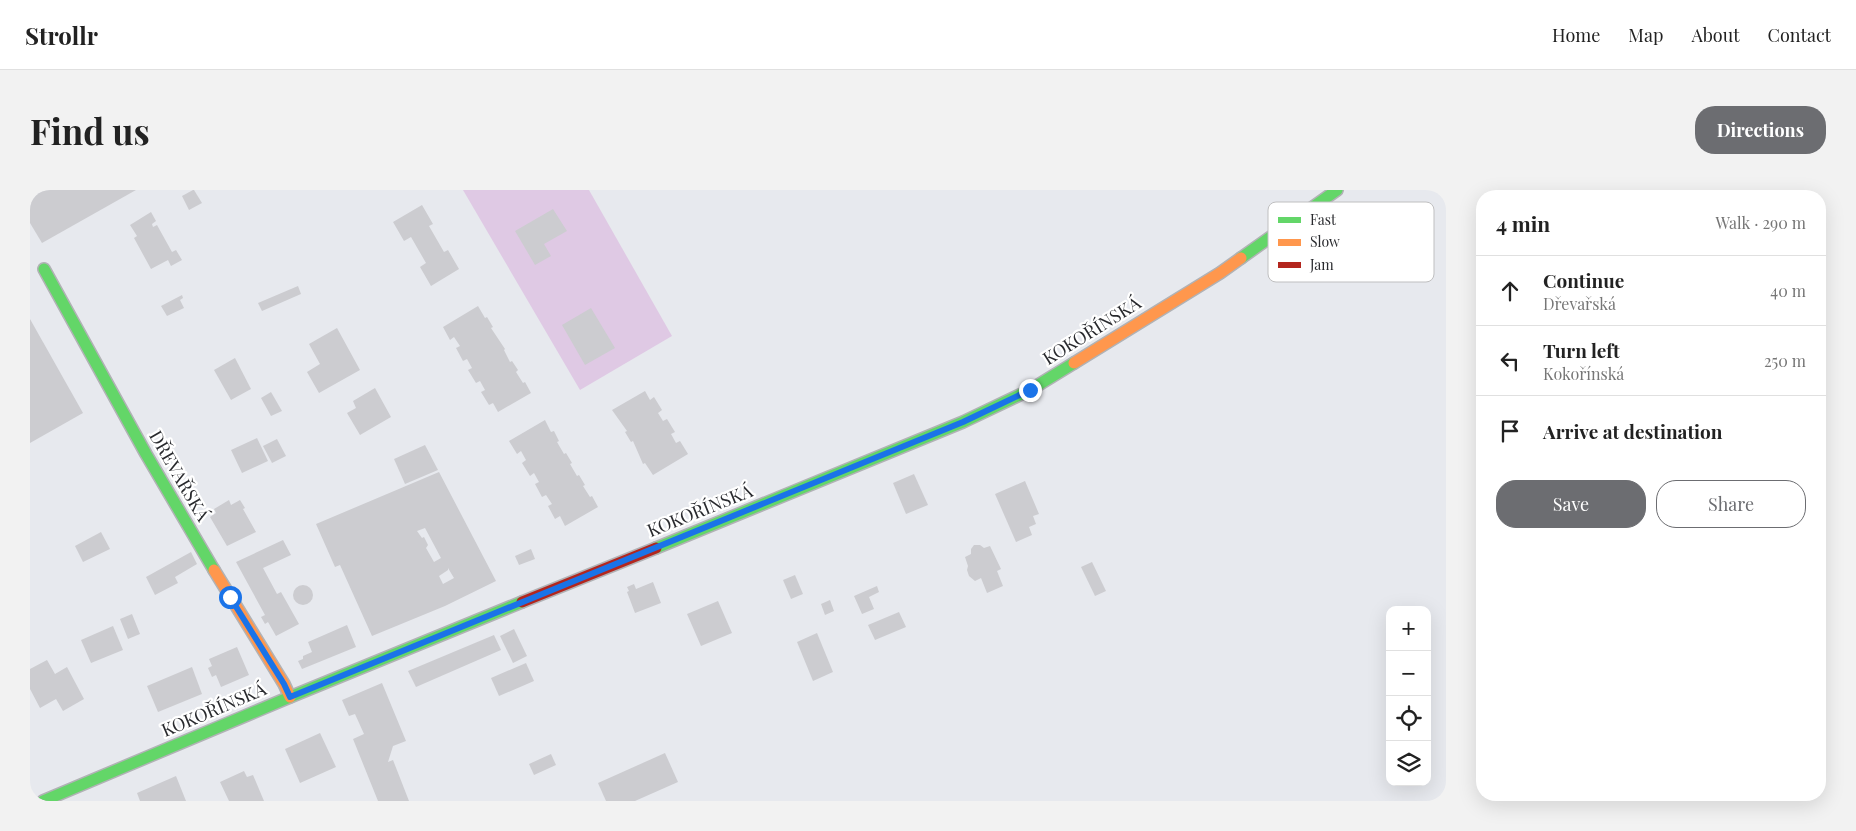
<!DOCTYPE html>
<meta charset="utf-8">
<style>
:root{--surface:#fff;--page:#f2f2f2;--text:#222;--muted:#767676;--line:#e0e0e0;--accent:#6c6d71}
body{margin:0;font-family:"Playfair Display",serif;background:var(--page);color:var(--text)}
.controls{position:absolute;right:15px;bottom:15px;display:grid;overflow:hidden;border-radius:10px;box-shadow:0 5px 20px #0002}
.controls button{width:45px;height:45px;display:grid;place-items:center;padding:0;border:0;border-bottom:1px solid var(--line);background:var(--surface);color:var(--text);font:25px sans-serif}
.stop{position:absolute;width:15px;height:15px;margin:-11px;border:4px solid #1a73e8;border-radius:50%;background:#fff}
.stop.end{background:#1a73e8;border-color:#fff;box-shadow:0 1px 5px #0008}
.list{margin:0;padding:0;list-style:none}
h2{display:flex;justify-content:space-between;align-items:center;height:65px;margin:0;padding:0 20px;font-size:21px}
h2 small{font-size:16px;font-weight:400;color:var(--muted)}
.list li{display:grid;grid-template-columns:32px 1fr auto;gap:15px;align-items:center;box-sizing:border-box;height:70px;padding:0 20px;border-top:1px solid var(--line)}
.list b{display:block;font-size:19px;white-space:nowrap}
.list p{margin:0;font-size:16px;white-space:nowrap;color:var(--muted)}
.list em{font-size:16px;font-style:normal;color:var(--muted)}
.actions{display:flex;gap:10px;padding:15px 20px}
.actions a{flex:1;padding:11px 0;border:1px solid var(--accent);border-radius:20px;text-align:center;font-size:18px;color:var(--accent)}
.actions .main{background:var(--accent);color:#fff}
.icon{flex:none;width:28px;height:28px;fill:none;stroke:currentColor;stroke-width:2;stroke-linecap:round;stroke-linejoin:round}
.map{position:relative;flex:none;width:1416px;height:611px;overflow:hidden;border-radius:20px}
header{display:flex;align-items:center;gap:30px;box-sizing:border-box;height:70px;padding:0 25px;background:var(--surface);border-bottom:1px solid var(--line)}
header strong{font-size:24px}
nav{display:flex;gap:28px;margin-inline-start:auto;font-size:18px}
.intro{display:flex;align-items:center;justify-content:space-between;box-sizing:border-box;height:120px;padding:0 30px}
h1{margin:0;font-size:35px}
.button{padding:12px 22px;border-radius:20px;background:var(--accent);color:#fff;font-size:18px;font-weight:700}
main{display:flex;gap:30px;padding:0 30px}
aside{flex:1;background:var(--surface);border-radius:20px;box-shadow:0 5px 20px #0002}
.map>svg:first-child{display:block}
</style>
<header>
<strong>Strollr</strong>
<nav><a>Home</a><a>Map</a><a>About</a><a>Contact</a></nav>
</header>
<div class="intro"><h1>Find us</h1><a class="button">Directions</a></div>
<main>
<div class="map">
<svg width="1416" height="611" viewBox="0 0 1416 611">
<rect width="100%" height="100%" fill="#e7e9ee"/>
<path fill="#dfc9e4" d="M433 0H559L642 146 550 200Z"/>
<g fill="#ccccd0" fill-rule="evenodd">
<path d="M0 0H106L12 53 0 33Z"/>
<path d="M163 0H164L172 13 159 20 152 6Z"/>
<path d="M392 15 403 34 399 36 414 62 418 60 429 79 401 96 390 77 396 73 381 47 374 51 363 32Z"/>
<path d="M523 19 537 41 514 54 521 66 505 75 485 41Z"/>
<path d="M121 22 126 31 122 34 123 37 127 35 142 62 146 60 152 70 141 76 138 70 121 79 104 48 107 46 100 35Z"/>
<path d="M268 96 271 104 232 121 228 113Z"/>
<path d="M152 105 153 108 150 110 154 118 137 126 131 116Z"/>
<path d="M448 116 455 128 457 127 463 137 461 138 475 159 474 160 480 172 482 171 488 180 486 182 493 193 495 192 501 203 468 222 463 213 459 215 451 202 455 200 450 191 446 193 438 180 442 178 437 169 433 171 426 158 430 156 424 147 420 150 413 137Z"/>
<path d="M561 118 585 158 555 175 532 135Z"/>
<path d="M0 129 53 223 0 253Z"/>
<path d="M307 138 330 180 289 203 277 182 290 174 279 154Z"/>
<path d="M205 168 221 199 201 210 184 180Z"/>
<path d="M345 198 361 227 330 245 317 223 326 218 323 211Z"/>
<path d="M615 201 620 210 624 207 632 220 628 223 633 231 637 229 645 242 641 244 646 253 650 251 658 264 623 285 615 273 613 274 603 251 601 252 595 242 597 241 582 220Z"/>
<path d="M241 202 252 221 241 226 231 208Z"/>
<path d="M515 230 521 242 524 241 529 251 527 252 534 264 536 263 542 273 540 274 547 286 549 285 555 295 553 296 560 307 562 306 568 317 535 336 530 326 525 329 518 316 522 314 516 305 512 307 505 294 509 292 504 283 500 286 492 273 496 270 491 261 487 264 479 251Z"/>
<path d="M227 248 238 271 212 283 201 260Z"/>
<path d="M247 249 256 266 242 273 233 256Z"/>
<path d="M395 255 408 280 375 294 364 269Z"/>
<path d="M409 282 466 391 415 416 342 446 310 375 305 377 286 334ZM395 338 411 368 404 372 396 358 398 355 394 347 392 348 387 341ZM418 378 424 388 413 394 409 386 418 380Z"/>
<path d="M884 284 898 315 876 324 863 293Z"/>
<path d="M995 291 1009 324 1003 326 1006 334 999 337 1002 345 986 352 965 304Z"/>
<path d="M199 310 201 315 210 310 215 318 213 319 226 342 197 356 180 327 186 323 184 319Z"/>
<path d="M71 342 80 359 53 372 45 356Z"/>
<path d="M253 350 261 365 233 378 247 404 251 402 269 434 246 446 238 432 235 434 231 427 235 425 206 372Z"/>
<path d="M944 355H950L954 358 960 356 971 379 967 381 973 396 957 403 951 388 945 391 939 386 937 380 938 376 935 367 941 364V359Z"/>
<path d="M501 359 505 369 489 375 485 366Z"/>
<path d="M161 362 167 374 145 387 148 393 125 405 116 387Z"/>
<path d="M1062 372 1076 401 1065 406 1051 377Z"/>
<path d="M765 385 773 404 761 409 753 390Z"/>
<path d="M623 392 631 413 605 423 597 402 599 401 597 397 604 394 606 399Z"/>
<circle cx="273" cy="405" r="10"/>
<path d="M847 396 849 402 839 407 844 419 832 424 824 406Z"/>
<path d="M800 410 804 421 795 425 791 414Z"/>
<path d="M688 411 702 443 671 456 657 424Z"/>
<path d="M869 422 876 437 845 450 838 435Z"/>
<path d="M102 424 110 444 98 449 90 429Z"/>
<path d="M317 435 326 457 272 479 268 471 273 469V466L282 462 278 452Z"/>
<path d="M83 436 93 460 61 473 51 450Z"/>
<path d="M484 439 497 466 483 473 470 446Z"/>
<path d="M787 443 803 482 783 491 767 452Z"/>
<path d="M464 445 471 460 386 497 378 481Z"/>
<path d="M207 457 219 485 191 497 186 485 182 487 178 478 182 476 179 469Z"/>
<path d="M17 470 25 484 37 477 54 509 33 521 26 509 10 518 0 499V479Z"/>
<path d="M496 473 504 491 469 506 461 488Z"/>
<path d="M162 477 172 504 128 522 117 496Z"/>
<path d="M352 493 376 551 363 556 358 572 363 570 379 611H348L323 549 334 544 325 524 319 526 312 510Z"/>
<path d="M290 543 306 577 270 593 255 559Z"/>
<path d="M635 563 648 592 605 611H576L568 593Z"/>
<path d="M521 564 526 575 504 585 499 574Z"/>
<path d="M214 581 217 587 223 585 234 611H199L190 592Z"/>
<path d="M146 586 156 611H110L107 603Z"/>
</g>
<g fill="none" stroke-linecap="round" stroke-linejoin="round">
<defs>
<g id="fast">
<path d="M1211 68 1307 0"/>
<path d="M14 79 116 264 184 380"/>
<path d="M626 358 933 232 1000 200 1044 173"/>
<path d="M13 611 260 507 492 412"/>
</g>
<g id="slow">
<path d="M1044 173 1190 83 1211 68"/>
<path d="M184 380 254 494 260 507"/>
</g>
<path id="jam" d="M492 412 626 358"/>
</defs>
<use href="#fast" stroke="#b1b2b5" stroke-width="14"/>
<use href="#slow" stroke="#b1b2b5" stroke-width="14"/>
<use href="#jam" stroke="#b1b2b5" stroke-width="14"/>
<use href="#fast" stroke="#63d668" stroke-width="11"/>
<use href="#slow" stroke="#ff974d" stroke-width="11"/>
<use href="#jam" stroke="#b3261e" stroke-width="11"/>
</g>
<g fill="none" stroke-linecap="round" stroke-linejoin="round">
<path stroke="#1a73e8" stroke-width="6" d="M200 407 254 494 260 507 933 232 1000 200"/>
</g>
<g text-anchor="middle" stroke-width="4.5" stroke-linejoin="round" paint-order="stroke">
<g font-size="18" fill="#292a2e" stroke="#fff">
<text transform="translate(1062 141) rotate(-32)" y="6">KOKOŘÍNSKÁ</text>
<text transform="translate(149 286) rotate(60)" y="6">DŘEVAŘSKÁ</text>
<text transform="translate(670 321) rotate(-22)" y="6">KOKOŘÍNSKÁ</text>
<text transform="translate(184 520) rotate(-23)" y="6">KOKOŘÍNSKÁ</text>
</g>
</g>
<rect x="1238" y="12" width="166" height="80" rx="8" fill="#fff" stroke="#bfbfc0" stroke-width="1"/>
<rect x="1248" y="27" width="23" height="6" fill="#63d668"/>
<rect x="1248" y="49" width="23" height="7" fill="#ff974d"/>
<rect x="1248" y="72" width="23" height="6" fill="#b3261e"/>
<g font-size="14" fill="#292a2e">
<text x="1280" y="35">Fast</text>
<text x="1280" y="57">Slow</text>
<text x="1280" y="80">Jam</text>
</g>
</svg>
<div class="controls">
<button>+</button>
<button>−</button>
<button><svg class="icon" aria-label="locate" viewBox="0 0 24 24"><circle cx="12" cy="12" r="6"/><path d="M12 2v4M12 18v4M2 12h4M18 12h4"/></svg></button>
<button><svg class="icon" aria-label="layers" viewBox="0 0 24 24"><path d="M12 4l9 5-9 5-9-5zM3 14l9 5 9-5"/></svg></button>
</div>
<div class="stop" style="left:200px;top:407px"></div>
<div class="stop end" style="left:1000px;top:200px"></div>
</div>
<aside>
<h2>4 min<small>Walk · 290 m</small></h2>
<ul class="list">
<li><svg class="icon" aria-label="ahead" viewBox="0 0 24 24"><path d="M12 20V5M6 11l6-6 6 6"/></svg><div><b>Continue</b><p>Dřevařská</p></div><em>40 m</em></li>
<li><svg class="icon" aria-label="left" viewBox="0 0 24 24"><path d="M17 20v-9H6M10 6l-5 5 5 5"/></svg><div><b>Turn left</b><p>Kokořínská</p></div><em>250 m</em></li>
<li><svg class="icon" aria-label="arrive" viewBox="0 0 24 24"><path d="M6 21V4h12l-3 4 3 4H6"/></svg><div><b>Arrive at destination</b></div></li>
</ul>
<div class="actions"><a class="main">Save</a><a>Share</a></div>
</aside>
</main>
